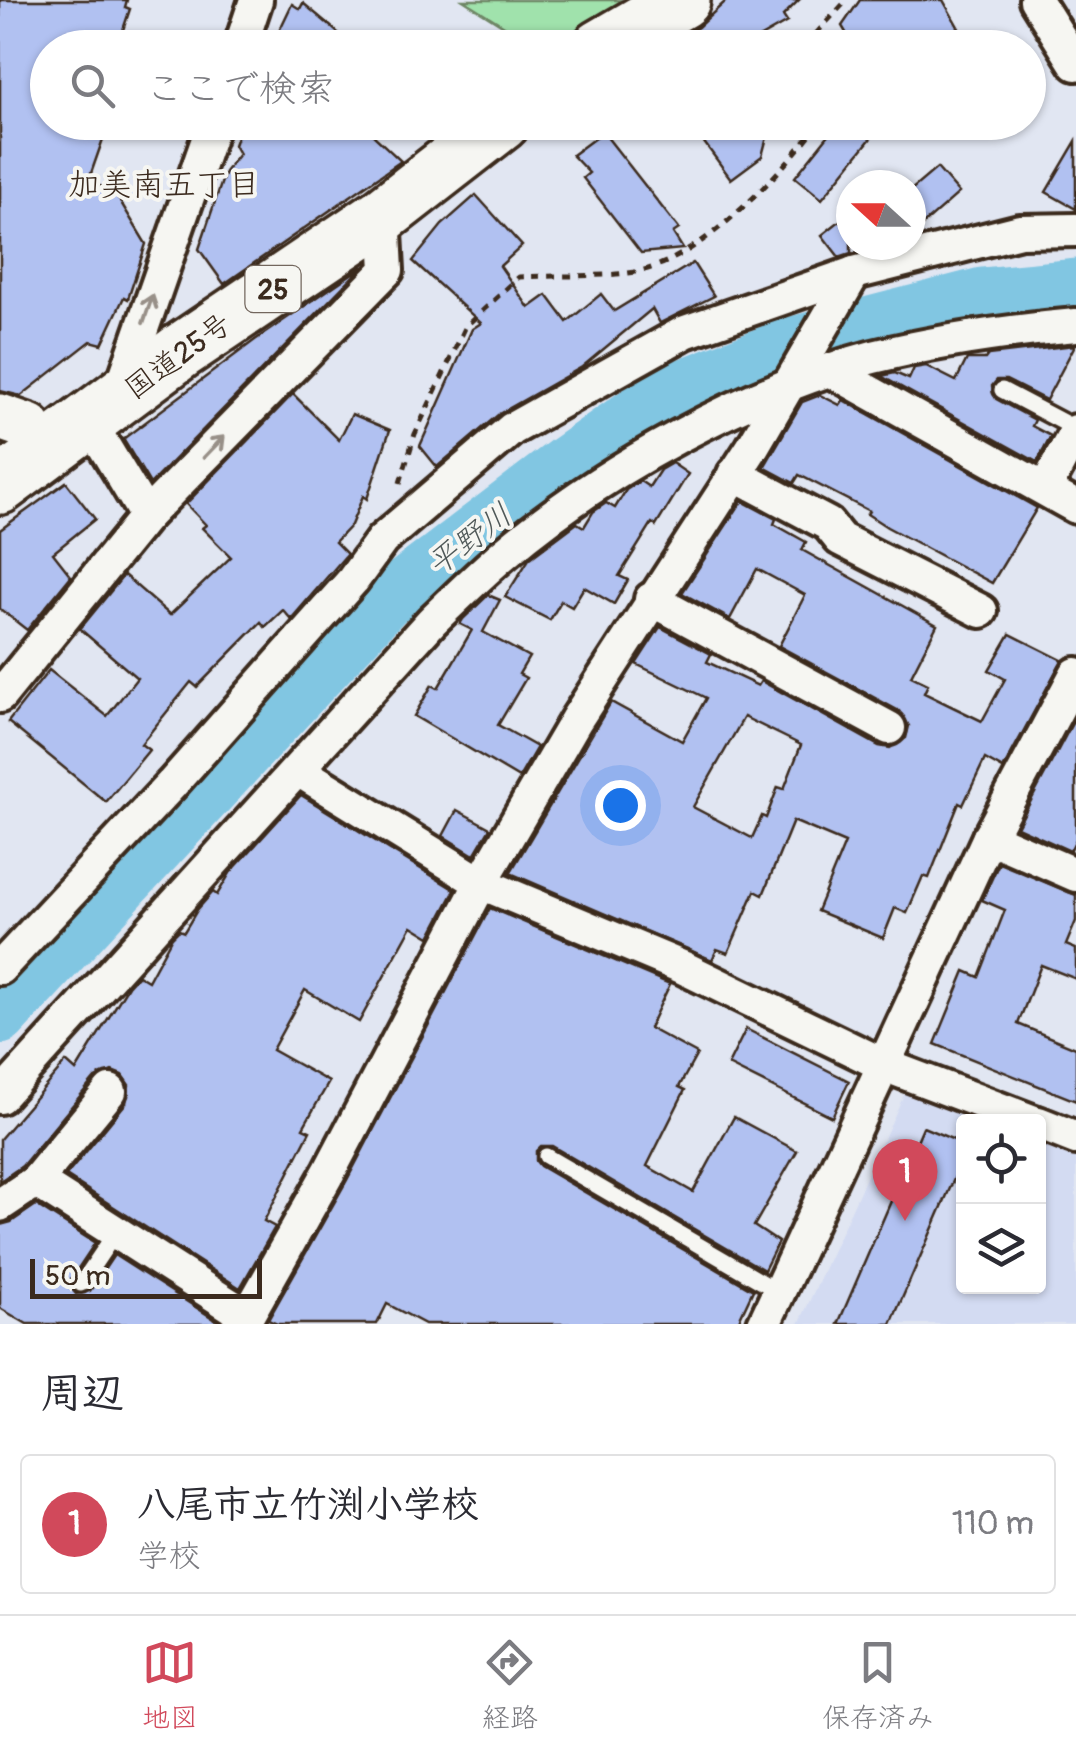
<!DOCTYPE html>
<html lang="ja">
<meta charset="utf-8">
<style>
:root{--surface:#fff;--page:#f2f2f3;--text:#2b2b33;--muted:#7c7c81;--line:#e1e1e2;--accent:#d1495b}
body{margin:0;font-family:Pangolin,"Klee One",sans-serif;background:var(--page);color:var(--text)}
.controls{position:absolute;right:30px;bottom:30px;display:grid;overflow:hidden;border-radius:10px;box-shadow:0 2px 8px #0004}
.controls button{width:90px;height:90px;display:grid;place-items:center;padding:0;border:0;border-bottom:2px solid var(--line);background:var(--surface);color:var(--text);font:50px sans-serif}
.compass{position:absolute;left:836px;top:170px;width:90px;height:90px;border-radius:50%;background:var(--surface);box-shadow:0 2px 8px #0004;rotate:291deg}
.scale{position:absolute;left:30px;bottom:25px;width:232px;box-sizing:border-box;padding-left:10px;border:5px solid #3b2a1e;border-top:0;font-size:28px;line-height:35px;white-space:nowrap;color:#3b2a1e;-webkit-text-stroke:8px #f6f6f2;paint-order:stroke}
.you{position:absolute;left:620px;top:805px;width:35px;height:35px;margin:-25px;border:8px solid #fff;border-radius:50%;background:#1a73e8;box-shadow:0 0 0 15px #1a73e833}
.badge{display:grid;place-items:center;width:65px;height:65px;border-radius:50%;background:var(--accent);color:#fff;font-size:32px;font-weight:700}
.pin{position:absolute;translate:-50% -82px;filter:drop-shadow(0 2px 5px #0008)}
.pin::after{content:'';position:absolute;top:52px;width:35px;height:30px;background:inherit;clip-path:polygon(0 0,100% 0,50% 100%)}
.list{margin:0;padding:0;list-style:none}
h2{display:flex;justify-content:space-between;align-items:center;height:130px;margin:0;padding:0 40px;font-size:42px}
h2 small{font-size:32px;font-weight:400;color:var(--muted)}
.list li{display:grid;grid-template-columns:65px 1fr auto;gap:30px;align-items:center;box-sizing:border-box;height:140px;margin:0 20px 20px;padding:0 20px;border:2px solid var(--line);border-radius:10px}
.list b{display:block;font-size:38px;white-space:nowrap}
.list p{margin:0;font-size:32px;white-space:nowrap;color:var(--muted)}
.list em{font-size:32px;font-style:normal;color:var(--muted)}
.icon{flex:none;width:55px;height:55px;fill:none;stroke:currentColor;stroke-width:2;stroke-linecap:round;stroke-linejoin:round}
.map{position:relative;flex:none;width:1076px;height:1324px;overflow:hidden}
.search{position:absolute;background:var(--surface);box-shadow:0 2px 8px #0004;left:30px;right:30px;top:30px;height:110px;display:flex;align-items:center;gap:25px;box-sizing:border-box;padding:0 35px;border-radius:55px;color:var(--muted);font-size:38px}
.sheet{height:290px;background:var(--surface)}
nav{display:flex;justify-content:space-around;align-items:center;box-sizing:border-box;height:140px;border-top:2px solid var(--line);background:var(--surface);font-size:28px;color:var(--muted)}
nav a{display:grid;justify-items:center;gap:5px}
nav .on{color:var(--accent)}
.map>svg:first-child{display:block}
</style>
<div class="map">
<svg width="1076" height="1324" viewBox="0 0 1076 1324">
<rect width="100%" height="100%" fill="#e1e6f2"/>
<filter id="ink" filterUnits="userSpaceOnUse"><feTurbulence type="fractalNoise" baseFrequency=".01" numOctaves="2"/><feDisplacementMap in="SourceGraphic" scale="20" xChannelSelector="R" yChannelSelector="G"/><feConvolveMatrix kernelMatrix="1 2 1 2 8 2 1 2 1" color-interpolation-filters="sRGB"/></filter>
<g filter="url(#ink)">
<path fill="#d3dbf2" d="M908 1086 993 1121 964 1122V1286H1038L1039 1141 1076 1156V1324H799Z"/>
<path fill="#a0e2ac" stroke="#6e8665" stroke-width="2.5" d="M463 0H625L561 48 537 47Z"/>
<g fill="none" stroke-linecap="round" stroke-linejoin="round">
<path stroke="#81c6e2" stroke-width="55" d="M0 1017 384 602 566 463 666 393 789 345 982 295 1076 286"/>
</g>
<g fill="#b1c1f1" stroke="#3b2a1e" stroke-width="2.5" fill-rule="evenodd">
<path d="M0 0H127L125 7 130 9 117 48H48V122H109L88 182 114 191 146 244 128 299 124 297 102 344 91 341 21 396 0 391Z"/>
<path d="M727 0H799L783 16 787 22 741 48H664L698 27Z"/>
<path d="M860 0H943L970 48H855L842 26Z"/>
<path d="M303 3 328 24 355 48H271L292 4 300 9Z"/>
<path d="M242 122H386L374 136 401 161 224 284 199 249 225 172 239 154 234 145Z"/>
<path d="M689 122H771L762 156 731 179Z"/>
<path d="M839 122H884L822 199 795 177Z"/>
<path d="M603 132 679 229 673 233 683 249 641 253 583 178 589 173 572 155Z"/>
<path d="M1076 141V209L1046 192Z"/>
<path d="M937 168 959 193 911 235V190Z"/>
<path d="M476 195 522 246 500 266 529 308 547 295 567 322 601 294 614 311 693 263 714 296 660 323 652 309 582 367 499 414 437 467 420 446 472 329 481 323 413 261 442 225Z"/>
<path d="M851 212V253L839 257 822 235Z"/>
<path d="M363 266 150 484 123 439 255 340Z"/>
<path d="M1075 345 1046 400 1006 380H997L992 386 996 399 1035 420 1032 426 1051 436 1037 462 881 376 895 373 909 379 914 368 926 366 956 381 967 359H985L988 355Z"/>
<path d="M293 394 339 440 352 414 390 430 367 499 363 496 351 525 335 542 347 554 291 619 283 610 265 627 261 622 197 687 191 682 141 744 149 750 106 802 8 722 49 670 107 716 137 678 80 629 124 575 170 615 231 557 202 528 206 525 186 504Z"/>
<path d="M820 395 840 405 843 400 1037 508 992 583 887 527 867 514 869 511 799 475 794 483 764 467 802 402Z"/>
<path d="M672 463 688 474 656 526 652 523 619 576 628 580 614 604 584 587 572 607 561 601 550 620 505 597 529 559 577 523 584 527 593 512 606 503 615 508 626 490 640 481 649 487 660 470Z"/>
<path d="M66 482 95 519 53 553 71 576 27 630 0 609V530Z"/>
<path d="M742 501 776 519 774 524 806 542 802 550 937 625 911 676 928 684 924 693 955 708 982 721 1005 679 989 670 1010 634 1062 660 1003 769 985 759 963 805 959 803 929 878 923 876 907 913 895 908 883 938 817 911 845 843 793 821 763 895 755 891 728 953 717 949 712 960 510 873 611 702 682 741 706 698 636 664 660 627 711 654 707 662 758 686 761 681 879 746 890 748 906 738 909 726 899 711 779 646 805 595 757 569 730 619 682 593ZM744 717 801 745 784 789 778 787 766 818 762 816 752 838 693 807Z"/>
<path d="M488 595 500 600 483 632 529 657 519 674 526 678 498 725 537 747 519 778 414 716 432 685 438 688 472 630 460 624 463 619Z"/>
<path d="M1076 716V839L1070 851 1017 827Z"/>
<path d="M301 795 455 890 430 937 412 926 359 1022 305 990 272 1050 329 1082 303 1128 310 1131 264 1221 275 1227 240 1288 66 1176 126 1103 129 1085 122 1075 112 1071 95 1078 22 1166 0 1181V1139L66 1062 76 1071 128 986 138 975 148 981 172 937 179 930 184 932 197 910 213 892 217 895 230 873Z"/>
<path d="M457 810 490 828 474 855 443 836Z"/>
<path d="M999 863 1076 895V921L1066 945 1076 949V979L1041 965 1018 1024 1076 1048V1101L935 1044 965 971 979 977 1005 910 982 900Z"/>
<path d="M490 908 670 984 649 1028 697 1054 679 1087 685 1090 647 1166 693 1192 734 1117 797 1151 754 1226 778 1242 764 1270 552 1146H541L536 1151V1161L540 1166 753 1290 737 1324H425L387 1304 377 1324H277L268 1320 347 1180Z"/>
<path d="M746 1029 849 1081 832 1117 728 1065Z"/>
<path d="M923 1127 964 1144V1156L891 1324H838Z"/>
<path d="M36 1205 95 1243 71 1279V1288L76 1294 90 1291 114 1255 222 1324H27L0 1308V1225L11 1222Z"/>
</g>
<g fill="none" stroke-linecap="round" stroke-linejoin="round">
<defs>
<g id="lane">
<path d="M1002 390 1076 429"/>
<path d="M546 1156 779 1292"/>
<path d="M81 1284 116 1232"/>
</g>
<g id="street">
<path d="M1036 0 1076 64"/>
<path d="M240 48 256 0"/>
<path d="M832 371 1076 507"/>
<path d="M120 392 214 122"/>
<path d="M89 421 146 516"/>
<path d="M734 474 828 524 840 539 981 611"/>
<path d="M1045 489 1076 431"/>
<path d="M651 599 889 728"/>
<path d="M0 696 146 516 387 270 384 214"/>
<path d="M298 770 481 883 682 967 884 1065 1034 1122"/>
<path d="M989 837 1076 875"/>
<path d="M0 968 172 784 353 580 382 540 512 429 685 332 854 273 1020 231 1076 230"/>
<path d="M0 1097 432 621C456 598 479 575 505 553 601 471 750 389 873 357 939 341 1008 331 1076 325"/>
<path d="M1038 1123 1076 1138"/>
<path d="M36 1181 247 1316"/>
<path d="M0 1205 36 1181 110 1091"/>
<path d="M243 1324 330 1170 481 883 576 720 752 448 854 273"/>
<path d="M764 1324 989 837 1076 674"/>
</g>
<path id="secondary" d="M0 417 29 427 44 454"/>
<g id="highway">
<path d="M600 48 682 0"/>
<path d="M0 486 181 351 384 214 502 122"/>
</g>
</defs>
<use href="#lane" stroke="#3b2a1e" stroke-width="22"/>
<use href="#street" stroke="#3b2a1e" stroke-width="40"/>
<use href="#secondary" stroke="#3b2a1e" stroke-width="52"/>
<use href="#highway" stroke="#3b2a1e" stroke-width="62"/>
<g stroke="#3b2a1e" stroke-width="5" stroke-dasharray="8 8" stroke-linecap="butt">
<path d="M815 48 812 38 847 0"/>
<path d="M400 483 415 434 466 326 519 277C552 275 614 278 644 270 708 253 780 174 820 122"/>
</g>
<use href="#lane" stroke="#f6f6f2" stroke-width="15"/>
<use href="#street" stroke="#f6f6f2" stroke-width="32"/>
<use href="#secondary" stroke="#f6f6f2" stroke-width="45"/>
<use href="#highway" stroke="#f6f6f2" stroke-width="55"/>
</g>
<defs><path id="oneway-shaft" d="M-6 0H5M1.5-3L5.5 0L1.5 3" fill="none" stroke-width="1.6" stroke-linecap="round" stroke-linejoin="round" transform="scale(2.5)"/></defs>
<g stroke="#989088">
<use href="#oneway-shaft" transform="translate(148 309) rotate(-71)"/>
<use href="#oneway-shaft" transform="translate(214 447) rotate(-46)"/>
</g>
</g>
<g text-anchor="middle" stroke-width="8" stroke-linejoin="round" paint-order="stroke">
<rect fill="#f6f6f2" stroke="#73675e" stroke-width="2.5" x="245.5" y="266" width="55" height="46" rx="8"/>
<g font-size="28" font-weight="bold" fill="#3b2a1e">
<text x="273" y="299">25</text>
</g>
<g font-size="30" fill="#3b2a1e" stroke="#f6f6f2">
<text transform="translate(178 356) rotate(-36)" y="10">国道25号</text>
</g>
<g font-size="32" fill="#3b2a1e" stroke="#f6f6f2">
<text x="164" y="195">加美南五丁目</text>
</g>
<g font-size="32" font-style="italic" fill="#505959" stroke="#f6f6f2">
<text transform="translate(469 539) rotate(-37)" y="11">平野川</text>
</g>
</g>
</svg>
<div class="controls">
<button><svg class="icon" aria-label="locate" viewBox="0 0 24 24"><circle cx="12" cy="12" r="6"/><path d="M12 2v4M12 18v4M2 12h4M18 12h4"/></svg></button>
<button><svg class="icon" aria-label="layers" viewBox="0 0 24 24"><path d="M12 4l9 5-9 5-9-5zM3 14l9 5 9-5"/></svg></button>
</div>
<svg class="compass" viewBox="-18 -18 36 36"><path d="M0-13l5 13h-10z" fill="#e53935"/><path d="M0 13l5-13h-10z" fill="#7c7c81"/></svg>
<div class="scale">50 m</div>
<div class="you"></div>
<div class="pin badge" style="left:905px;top:1221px">1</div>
<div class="search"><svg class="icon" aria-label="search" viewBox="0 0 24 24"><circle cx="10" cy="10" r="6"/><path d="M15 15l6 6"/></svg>ここで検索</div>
</div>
<section class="sheet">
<h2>周辺<small></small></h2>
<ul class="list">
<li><span class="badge">1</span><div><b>八尾市立竹渕小学校</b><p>学校</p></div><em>110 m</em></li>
</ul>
</section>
<nav>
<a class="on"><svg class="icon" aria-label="map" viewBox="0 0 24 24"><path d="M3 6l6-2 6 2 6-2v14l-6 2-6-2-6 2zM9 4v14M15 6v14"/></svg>地図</a>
<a><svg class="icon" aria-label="directions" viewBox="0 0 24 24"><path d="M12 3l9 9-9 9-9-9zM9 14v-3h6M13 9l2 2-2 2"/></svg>経路</a>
<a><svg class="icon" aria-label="saved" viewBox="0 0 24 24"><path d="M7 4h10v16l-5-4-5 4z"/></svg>保存済み</a>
</nav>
